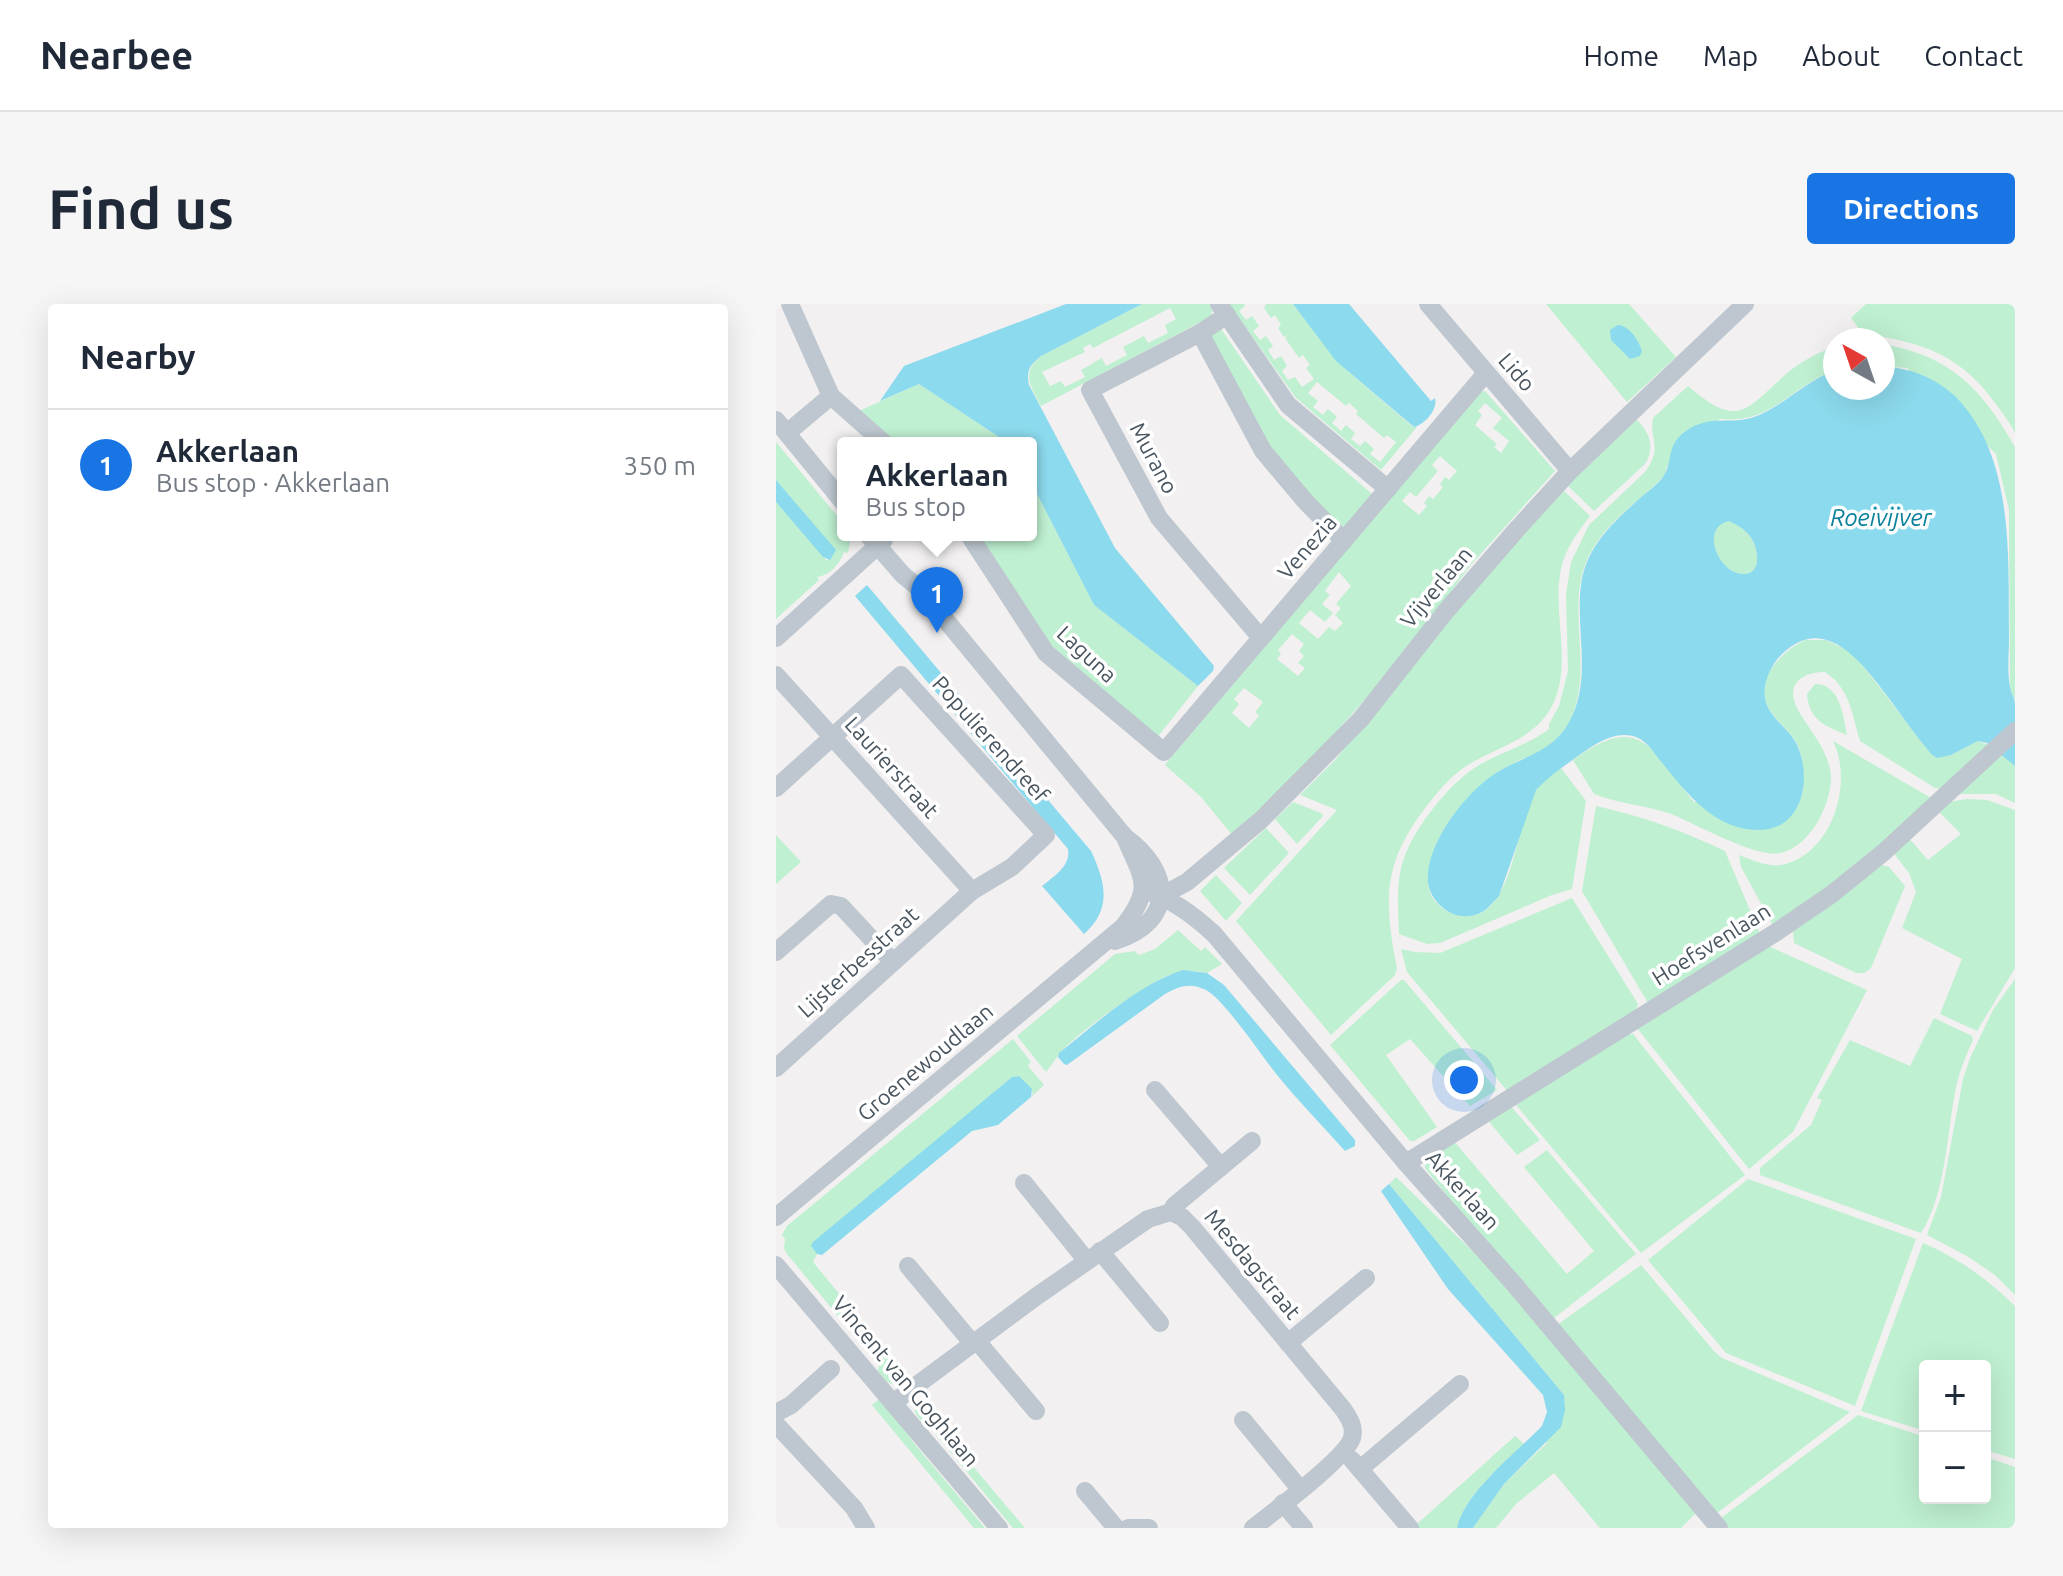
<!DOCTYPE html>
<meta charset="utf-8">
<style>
:root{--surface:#fff;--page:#f6f6f7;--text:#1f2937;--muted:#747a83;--line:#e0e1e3;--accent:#1975e4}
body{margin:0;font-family:Ubuntu,sans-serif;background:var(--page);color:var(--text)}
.controls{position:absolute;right:24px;bottom:24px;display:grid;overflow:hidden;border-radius:8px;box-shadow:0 8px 32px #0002}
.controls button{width:72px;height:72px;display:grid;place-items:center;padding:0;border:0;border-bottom:2px solid var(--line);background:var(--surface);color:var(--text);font:40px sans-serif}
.compass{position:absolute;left:1047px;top:24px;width:72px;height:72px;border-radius:50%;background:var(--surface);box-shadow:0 8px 32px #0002;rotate:320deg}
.you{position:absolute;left:688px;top:776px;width:28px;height:28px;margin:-20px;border:6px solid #fff;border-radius:50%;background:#1a73e8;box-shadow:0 0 0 12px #1a73e833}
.badge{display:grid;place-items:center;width:52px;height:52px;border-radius:50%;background:var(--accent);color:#fff;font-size:26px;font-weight:700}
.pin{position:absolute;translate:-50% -66px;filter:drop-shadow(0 2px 4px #0008)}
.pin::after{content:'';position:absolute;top:42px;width:28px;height:24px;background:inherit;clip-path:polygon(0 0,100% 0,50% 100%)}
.popup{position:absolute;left:61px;top:133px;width:200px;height:104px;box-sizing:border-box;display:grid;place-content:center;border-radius:8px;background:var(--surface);filter:drop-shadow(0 2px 6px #0005);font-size:26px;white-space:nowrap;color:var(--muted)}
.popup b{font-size:30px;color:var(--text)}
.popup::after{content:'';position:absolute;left:50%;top:100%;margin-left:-16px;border:16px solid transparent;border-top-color:var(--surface)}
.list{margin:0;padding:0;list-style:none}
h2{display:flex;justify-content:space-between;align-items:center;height:104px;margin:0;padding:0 32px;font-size:34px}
h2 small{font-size:26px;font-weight:400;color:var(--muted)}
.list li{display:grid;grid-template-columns:52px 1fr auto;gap:24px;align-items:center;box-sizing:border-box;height:112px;padding:0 32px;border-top:2px solid var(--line)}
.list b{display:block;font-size:30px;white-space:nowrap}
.list p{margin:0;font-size:26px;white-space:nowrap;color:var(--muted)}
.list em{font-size:26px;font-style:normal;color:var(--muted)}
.map{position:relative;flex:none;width:1239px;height:1224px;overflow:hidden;border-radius:8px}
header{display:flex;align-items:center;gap:48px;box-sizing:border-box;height:112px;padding:0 40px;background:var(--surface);border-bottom:2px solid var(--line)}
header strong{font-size:38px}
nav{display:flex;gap:44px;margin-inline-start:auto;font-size:28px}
.intro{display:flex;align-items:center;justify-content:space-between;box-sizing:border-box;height:192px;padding:0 48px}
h1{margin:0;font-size:56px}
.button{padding:20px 36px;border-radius:8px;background:var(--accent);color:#fff;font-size:28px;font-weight:700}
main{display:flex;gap:48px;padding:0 48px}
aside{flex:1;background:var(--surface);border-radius:8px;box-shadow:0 8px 32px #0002}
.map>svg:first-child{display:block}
</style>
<header>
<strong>Nearbee</strong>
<nav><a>Home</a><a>Map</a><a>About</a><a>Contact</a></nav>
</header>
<div class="intro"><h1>Find us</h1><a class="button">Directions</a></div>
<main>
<aside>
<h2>Nearby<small></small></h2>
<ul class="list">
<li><span class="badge">1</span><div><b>Akkerlaan</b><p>Bus stop · Akkerlaan</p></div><em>350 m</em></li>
</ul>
</aside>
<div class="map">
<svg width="1239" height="1224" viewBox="0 0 1239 1224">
<rect width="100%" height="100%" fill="#f2f0f0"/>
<g fill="#bff0d1" fill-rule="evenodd">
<path d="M366 0H434L437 5 434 13 265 102C254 82 245 68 265 52ZM394 4 400 15 389 21 392 29 372 39 368 32 347 43 351 51 330 62 326 54 305 66 309 73 289 83 285 77 274 82 266 68 309 48 307 44 314 40 317 44Z"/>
<path d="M453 0H468L469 2 463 7 470 16 476 12 483 22 477 27 484 36 490 32 497 42 492 46 498 56 505 52 511 62 506 67 512 76 519 73 526 83 538 75 530 64 534 61 527 51 523 54 509 34 512 31 508 33 502 24 505 21 499 11 495 14 488 4 490 0H517L550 43 574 69 637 123H641L605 166 520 94ZM541 78 570 102 573 99 582 107 580 110 608 134 611 131 620 138 604 158 594 150 598 145 589 137 584 142 575 135 579 129 570 121 565 127 556 119 561 113 552 105 547 111 537 103 542 97 532 89Z"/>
<path d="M770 0H853L900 53 851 98Z"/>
<path d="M1090 0H1239V129C1235 120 1228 111 1222 103 1186 51 1147 38 1087 30L1075 14Z"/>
<path d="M443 22 504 111 596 190 567 227 491 144 429 31Z"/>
<path d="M1107 40C1175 52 1206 85 1239 143V396L1234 384 1233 206 1220 150 1131 64 1107 62Z"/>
<path d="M1059 43V66C1015 82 996 120 944 115L891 162 889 171C861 200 823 222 809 261 791 312 818 366 794 416 777 450 749 450 722 468 698 484 675 510 662 536 656 546 652 571 653 583 656 606 686 618 705 609 738 592 741 520 758 489 765 478 775 471 785 464L810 497 796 585 776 591 664 639 651 640 623 630C622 608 620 578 627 557 637 525 674 478 703 461 726 448 752 441 773 425V420L783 402 792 367 790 291 795 258 813 221 870 167C887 141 873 137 877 114L912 82C962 125 969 107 1010 70 1024 58 1042 48 1059 43Z"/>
<path d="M143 80 232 139H116L83 107Z"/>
<path d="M709 87 779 167 693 263 636 341 596 388 501 493 456 531 425 493 389 461 703 88ZM709 99 726 114 717 124 733 137 725 149 718 143 721 140 699 121 706 111 702 107ZM664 152 681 167 673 176 669 173 664 180 667 183 657 195 653 192 648 199 651 202 643 211 626 197 634 188 640 193 662 167 656 161ZM563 268 575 282 560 300 565 304 559 311 567 319 559 327 553 323 542 335 523 319 534 306 549 318 557 309 546 300 554 291 549 287ZM516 330 528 340 523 347 528 352 522 359 529 364 522 372 501 355 505 350 502 346ZM468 384 487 398 479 408 483 412 473 424 456 409 463 400 458 395Z"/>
<path d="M859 114C873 127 880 143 869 160L818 207 791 181Z"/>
<path d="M0 138 67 219V231L75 232 72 249 68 248C63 261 54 271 41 273L43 276 0 315V198L51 257 59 246 0 176Z"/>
<path d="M255 178 318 301 422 382 380 435 274 345 201 231H255Z"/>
<path d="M786 185 814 212C802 228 789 245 785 265 776 308 796 356 778 398 762 433 727 441 697 458 678 468 666 483 653 499 607 557 607 594 621 664L619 671 555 731 460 617 561 506 524 491 559 456 679 305Z"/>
<path d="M953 217C961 221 967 224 973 231 982 242 988 272 966 270 943 269 923 224 953 217Z"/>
<path d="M1029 336H1050L1077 349 1155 450 1175 451 1202 437 1215 442 1168 485 1159 484 1084 437C1076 411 1074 384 1049 368 1035 368 1017 373 1017 390 1018 413 1053 438 1055 473 1055 489 1049 505 1041 519 1033 532 1020 546 1004 549 982 555 918 519 895 510 870 501 842 500 818 490L797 456C865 406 875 445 918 498L1027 488C1027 474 1028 457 1023 444 1018 431 1005 421 996 409 974 380 1003 349 1029 336Z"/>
<path d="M1039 380C1064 380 1067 411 1071 431 1049 422 1033 416 1031 390Z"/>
<path d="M1057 437 1157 495 1103 545 998 623 965 563 963 551C976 556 991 563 1005 561 1056 551 1078 479 1057 437Z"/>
<path d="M1226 450 1239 462V499L1220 490H1180Z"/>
<path d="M1191 495 1211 496 1239 506V664L1201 727 1164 710 1186 655 1126 624 1140 588 1133 569 1116 547 1131 532 1152 556 1185 530 1162 507 1173 498Z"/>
<path d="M517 498 545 509 547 512 521 540 499 515Z"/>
<path d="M820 502C866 512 907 527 949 547L984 630 872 699 806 587Z"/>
<path d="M490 524 513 549 474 591 448 564Z"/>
<path d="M0 531 25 558 0 580Z"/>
<path d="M1106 561 1113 563 1129 582 1095 664 1088 669H1080L1018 639 1017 627Z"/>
<path d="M440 571 466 599 450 617 424 587Z"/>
<path d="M796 594 862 700 859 709 733 789 631 668 625 645 639 648 664 649Z"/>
<path d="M402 626 425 647 429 643 446 660 431 669C419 666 406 667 394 671 374 677 298 731 285 748 280 754 275 762 270 768L241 732 339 650 359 647 363 651 379 645Z"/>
<path d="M992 642 1091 686 1017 828 973 865 861 724Z"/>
<path d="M1239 675V991L1219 971 1191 952 1151 931 1165 893 1187 775 1194 754 1217 706Z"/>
<path d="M625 676H628L721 786 694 802 634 735 610 751 661 823 638 837H634L554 741Z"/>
<path d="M1158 714 1196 732 1197 736C1190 751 1184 766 1180 783 1171 828 1170 890 1145 929L984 871V864L1035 821 1046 796 1041 794 1074 736 1134 762Z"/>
<path d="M857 730 969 871 865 949 740 801 848 731Z"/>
<path d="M237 735 255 758 252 762 268 781 255 793 257 789 243 772 236 773 36 941 41 950 37 958 129 1070 116 1080 110 1077 102 1067 103 1062 11 950 8 944 9 935 6 931 11 922Z"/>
<path d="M733 800 764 836 741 851 710 814Z"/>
<path d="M676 835 791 970 818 947 748 863 771 846 860 950 773 1018 649 864 651 853Z"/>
<path d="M620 873 721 971 920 1209 905 1224H824L778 1169 740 1200 720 1224H697L728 1180 770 1140 788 1091 613 880Z"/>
<path d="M972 875 1140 935 1079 1102 950 1049 872 956Z"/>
<path d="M1147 939C1182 954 1212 975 1239 1002V1155L1209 1146V1062H1149V1127L1085 1107Z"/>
<path d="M865 961 938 1047 946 1054 1074 1108 937 1212 778 1023Z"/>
<path d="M106 1093 137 1138 209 1224H198L96 1101Z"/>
<path d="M140 1095 249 1224H237L153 1122H148L139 1108Z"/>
<path d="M1082 1111 1149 1133V1194H1209V1153L1239 1163V1224H948L941 1217Z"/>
<path d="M739 1132 748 1140C725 1164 688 1191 681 1224H642L640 1221Z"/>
</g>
<g fill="#8cdaed" fill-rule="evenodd">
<path d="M290 0H366L265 52C254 61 250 66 253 81L339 244 438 362 437 367 422 382 318 301 255 178V139H232L143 80 104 97 128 62Z"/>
<path d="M517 0H573L655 97 659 94C662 106 648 121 638 123L560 57Z"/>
<path d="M842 21C854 22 862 36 866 47L864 52 854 55 835 36 834 26Z"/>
<path d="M1107 62C1136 65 1156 72 1179 92 1239 153 1232 251 1233 334 1233 350 1231 367 1234 383 1235 389 1239 394 1239 400 1239 421 1239 441 1239 462L1211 439 1202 437 1175 451 1161 454 1155 450C1141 433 1128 415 1115 397 1090 364 1051 306 1006 350 996 360 986 379 989 394 992 414 1015 425 1022 443 1036 476 1026 526 983 526 937 526 910 488 883 455 876 446 869 435 857 432 836 427 818 441 802 452 787 463 772 473 760 486L723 592C718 597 712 605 706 608 682 621 655 602 652 578 649 540 690 488 720 469 747 452 777 448 793 418 817 375 799 327 805 281 810 242 837 219 864 194 872 187 881 181 887 173 897 159 890 144 906 130 932 109 950 121 975 114 1006 104 1029 77 1059 66V84H1107ZM953 217C961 221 967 224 973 231 982 241 988 272 966 270 943 269 923 224 953 217Z"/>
<path d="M0 176 60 246 54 256 47 253 0 198Z"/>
<path d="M91 281 315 547C330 579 336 605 308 630L266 582C278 572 295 562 292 545L79 292Z"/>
<path d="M407 666 431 669 448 681 579 836V842L569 847C547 822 523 798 502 772 487 754 448 695 430 686 415 678 403 682 389 690L291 761 288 760 282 753 283 749C321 719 361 681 407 666Z"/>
<path d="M243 772 256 785 255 793 222 821 196 827 46 951 41 950 35 942 37 938 236 773Z"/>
<path d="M613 880 788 1091 789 1106 785 1123 728 1180 697 1224H681C688 1189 741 1148 766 1122L771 1108 767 1091 672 985 605 887Z"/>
</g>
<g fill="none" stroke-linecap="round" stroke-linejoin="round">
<g stroke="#bec7cf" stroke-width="18">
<path d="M14 0 55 92 108 139"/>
<path d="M443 0 512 101 612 185"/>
<path d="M652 0 794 167"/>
<path d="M451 11 424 29 314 86 383 214 485 334"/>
<path d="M424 29 487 147 529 197 568 237"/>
<path d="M0 116 67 198"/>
<path d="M11 129 55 92"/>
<path d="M92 231 127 271 144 285 349 533C396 567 401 617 339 637"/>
<path d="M193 231 270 349 388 448 710 69"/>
<path d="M0 334 108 236"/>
<path d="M0 371 196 587"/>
<path d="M0 484 125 371 270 531 236 563 196 587 0 764"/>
<path d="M367 586C396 595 416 610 438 630L630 859 738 980 943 1224"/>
<path d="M385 592 411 578 485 516 585 415 670 307 742 224 794 167 969 0"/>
<path d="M0 648 55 600 65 602 117 658"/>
<path d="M379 786 445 863"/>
<path d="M630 859 999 629 1056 590 1108 548 1239 427"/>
<path d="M248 879 311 957"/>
<path d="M395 908 398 902 476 837"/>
<path d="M0 913 347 623C379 582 366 575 349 533"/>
<path d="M324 947 384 1019"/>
<path d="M0 961 223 1224"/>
<path d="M132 962 197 1040"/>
<path d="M201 1037 260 1107"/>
<path d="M512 1039 590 974"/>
<path d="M118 1098 261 992 372 915 395 908 406 913 416 923 567 1105C573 1114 579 1122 576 1134 570 1154 497 1208 477 1224"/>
<path d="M0 1109 15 1101 55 1065"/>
<path d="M467 1116 524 1185"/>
<path d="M0 1120 78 1204 90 1224"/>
<path d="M576 1156 634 1224"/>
<path d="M584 1165 684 1080"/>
<path d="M309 1187 340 1224"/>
<path d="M507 1199 528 1224"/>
<path d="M352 1224H373"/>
</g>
</g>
<g text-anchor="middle" stroke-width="7" stroke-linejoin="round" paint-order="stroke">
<g font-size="22" fill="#48545e" stroke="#fff">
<text transform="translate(741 68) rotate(49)" y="8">Lido</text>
<text transform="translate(378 154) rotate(62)" y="8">Murano</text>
<text transform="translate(531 243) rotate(-49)" y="8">Venezia</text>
<text transform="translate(660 283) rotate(-50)" y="8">Vijverlaan</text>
<text transform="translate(311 350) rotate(43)" y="8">Laguna</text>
<text transform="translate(215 435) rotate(48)" y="8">Populierendreef</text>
<text transform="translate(116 463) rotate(48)" y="8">Laurierstraat</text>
<text transform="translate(935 640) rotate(-32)" y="8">Hoefsvenlaan</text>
<text transform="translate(82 658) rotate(-42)" y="8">Lijsterbesstraat</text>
<text transform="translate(149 758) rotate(-40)" y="8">Groenewoudlaan</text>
<text transform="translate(687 886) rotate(48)" y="8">Akkerlaan</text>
<text transform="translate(477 960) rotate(50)" y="8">Mesdagstraat</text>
<text transform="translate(130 1077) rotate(50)" y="8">Vincent van Goghlaan</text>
</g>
<g font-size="24" font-style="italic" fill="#0c819c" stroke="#fff">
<text x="1105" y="222">Roeivijver</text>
</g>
</g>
</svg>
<div class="controls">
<button>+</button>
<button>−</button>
</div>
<svg class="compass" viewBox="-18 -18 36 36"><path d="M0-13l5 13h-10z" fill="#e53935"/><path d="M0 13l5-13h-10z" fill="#747a83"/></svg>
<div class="you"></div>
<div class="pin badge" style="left:161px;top:329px">1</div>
<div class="popup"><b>Akkerlaan</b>Bus stop</div>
</div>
</main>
